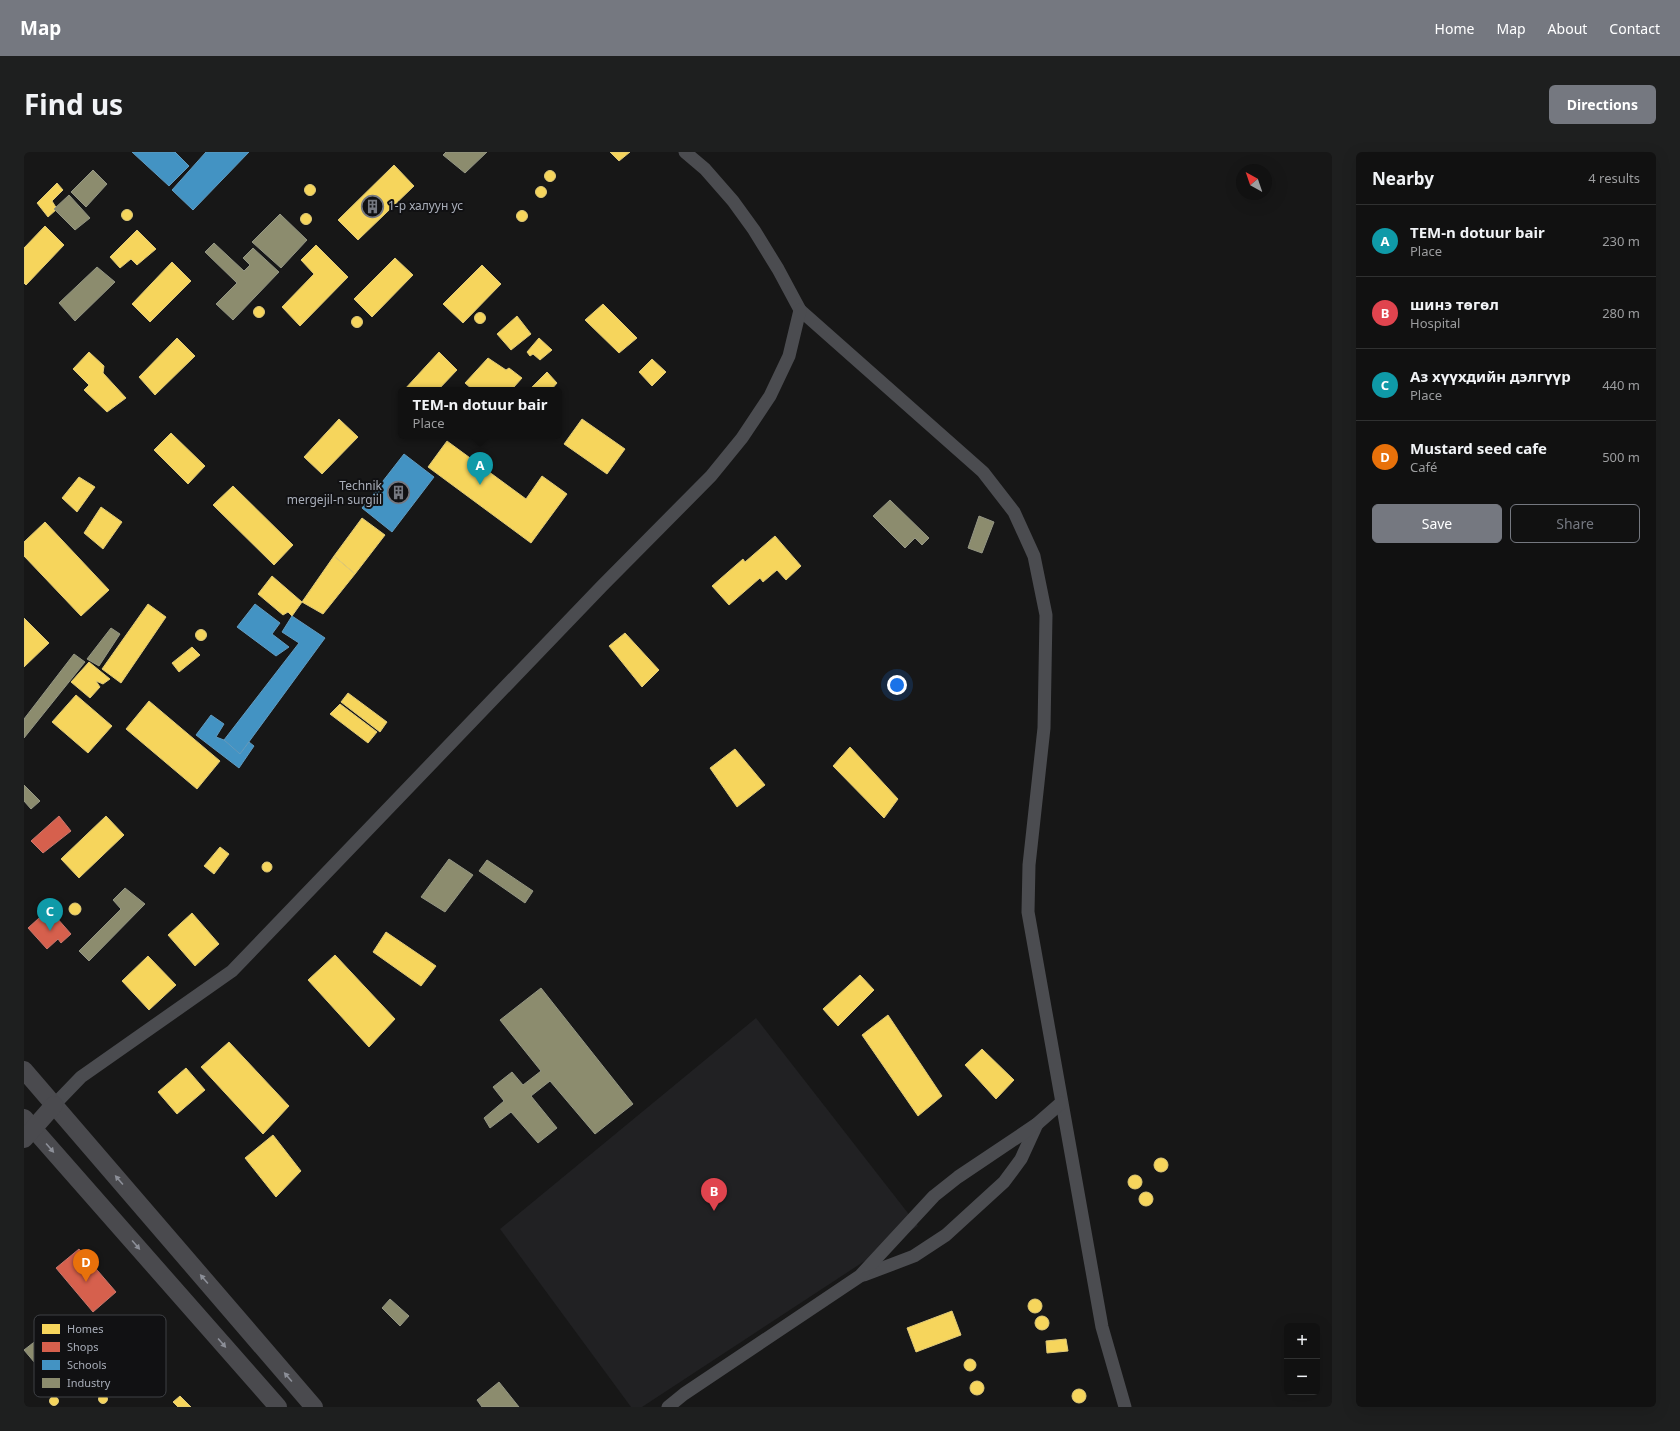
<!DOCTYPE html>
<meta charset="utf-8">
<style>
:root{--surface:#111;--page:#1e1f1f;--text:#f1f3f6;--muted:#9c9d9f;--line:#303131;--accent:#757880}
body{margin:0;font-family:"Noto Sans",sans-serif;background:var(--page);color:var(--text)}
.controls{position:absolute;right:12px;bottom:12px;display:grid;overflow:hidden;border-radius:6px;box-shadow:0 4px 16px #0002}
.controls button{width:36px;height:36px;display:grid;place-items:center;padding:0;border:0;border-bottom:1px solid var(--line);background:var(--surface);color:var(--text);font:20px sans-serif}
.compass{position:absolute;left:1212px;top:12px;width:36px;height:36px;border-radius:50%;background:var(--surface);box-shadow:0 4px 16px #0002;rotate:320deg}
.you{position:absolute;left:873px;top:533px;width:14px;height:14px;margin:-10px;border:3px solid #fff;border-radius:50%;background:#1a73e8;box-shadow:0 0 0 6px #1a73e833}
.badge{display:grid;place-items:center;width:26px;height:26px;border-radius:50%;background:var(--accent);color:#fff;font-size:13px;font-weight:700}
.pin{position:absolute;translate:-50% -33px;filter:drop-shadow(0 1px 2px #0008)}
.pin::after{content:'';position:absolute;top:21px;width:14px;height:12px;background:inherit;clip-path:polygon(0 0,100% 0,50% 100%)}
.popup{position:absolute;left:374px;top:235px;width:164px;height:52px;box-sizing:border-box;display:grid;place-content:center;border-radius:6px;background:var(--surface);filter:drop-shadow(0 1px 3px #0005);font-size:13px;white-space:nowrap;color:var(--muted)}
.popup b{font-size:15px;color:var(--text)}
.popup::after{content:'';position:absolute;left:50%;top:100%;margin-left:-8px;border:8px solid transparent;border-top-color:var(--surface)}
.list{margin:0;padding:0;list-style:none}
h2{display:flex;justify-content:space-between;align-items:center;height:52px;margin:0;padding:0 16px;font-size:17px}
h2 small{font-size:13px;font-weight:400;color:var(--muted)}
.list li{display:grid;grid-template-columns:26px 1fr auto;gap:12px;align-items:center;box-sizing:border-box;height:72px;padding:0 16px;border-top:1px solid var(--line)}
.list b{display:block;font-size:15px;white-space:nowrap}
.list p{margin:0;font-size:13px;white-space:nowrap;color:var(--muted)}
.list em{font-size:13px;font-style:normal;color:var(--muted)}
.actions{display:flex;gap:8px;padding:12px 16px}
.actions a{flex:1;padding:9px 0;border:1px solid var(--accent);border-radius:6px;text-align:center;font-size:14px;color:var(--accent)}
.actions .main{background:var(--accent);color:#fff}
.map{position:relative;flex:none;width:1308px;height:1255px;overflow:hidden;border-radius:6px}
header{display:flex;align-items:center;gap:24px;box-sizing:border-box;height:56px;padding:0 20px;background:var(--accent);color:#fff}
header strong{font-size:19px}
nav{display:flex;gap:22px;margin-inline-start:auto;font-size:14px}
.intro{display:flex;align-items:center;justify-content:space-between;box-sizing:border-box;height:96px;padding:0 24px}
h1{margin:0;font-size:28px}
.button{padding:10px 18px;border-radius:6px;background:var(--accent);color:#fff;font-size:14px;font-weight:700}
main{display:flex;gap:24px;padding:0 24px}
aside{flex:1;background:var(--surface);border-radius:6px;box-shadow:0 4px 16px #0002}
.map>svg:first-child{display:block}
</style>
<header>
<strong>Map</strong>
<nav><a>Home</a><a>Map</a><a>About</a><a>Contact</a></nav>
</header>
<div class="intro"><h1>Find us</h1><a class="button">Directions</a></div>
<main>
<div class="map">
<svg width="1308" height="1255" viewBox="0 0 1308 1255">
<rect width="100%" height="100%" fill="#171717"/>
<path fill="#212123" d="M732 866 894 1074 618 1255H607L476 1077Z"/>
<g fill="#f6d55c" stroke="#dfc978">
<path d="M586 0H606L595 9Z"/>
<path d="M370 13 390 34 334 88 314 68Z"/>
<circle cx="526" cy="24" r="5.5"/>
<path d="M33 31 39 38 28 49 33 57 24 65 13 51Z"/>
<circle cx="286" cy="38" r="5.5"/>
<circle cx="517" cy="40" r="5.5"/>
<circle cx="103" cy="63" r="5.5"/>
<circle cx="498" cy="64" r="5.5"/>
<circle cx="282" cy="67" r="5.5"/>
<path d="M21 74 40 93 2 133 0 131V96Z"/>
<path d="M113 78 132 97 113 113 107 107 96 116 86 105Z"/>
<path d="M292 93 324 125 276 174 258 155 290 122 277 108Z"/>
<path d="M371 106 389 123 348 165 330 147Z"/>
<path d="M148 110 167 129 126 170 108 152Z"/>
<path d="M458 113 477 132 439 171 419 152Z"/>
<path d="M579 152 613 186 595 201 561 168Z"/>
<circle cx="235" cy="160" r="5.5"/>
<circle cx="456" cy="166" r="5.5"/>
<path d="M493 164 507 182 487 198 473 182Z"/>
<circle cx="333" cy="170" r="5.5"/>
<path d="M153 186 171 204 131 243 115 225Z"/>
<path d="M515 186 528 198 516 208 509 202 506 204 503 200Z"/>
<path d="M65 200 80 214 79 221 102 246 83 260 60 238 65 233 49 217Z"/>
<path d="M415 200 433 218 414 238H380Z"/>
<path d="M464 206 482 218 485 216 498 226 490 235 492 238H449L441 231Z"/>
<path d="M628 207 642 220 628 234 615 220Z"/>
<path d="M523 220 533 231 527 238H505Z"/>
<path d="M315 267 334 285 298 322 280 305Z"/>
<path d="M558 267 601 297 583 322 540 292Z"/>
<path d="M147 281 181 314 164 332 130 298Z"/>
<path d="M423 289 502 347 518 324 543 342 507 391 404 315Z"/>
<path d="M55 325 71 335 53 360 38 346Z"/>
<path d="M209 334 269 393 250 413 189 353Z"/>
<path d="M77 355 98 370 79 397 60 381Z"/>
<path d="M338 366 361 383 331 422 310 404Z"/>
<path d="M21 370 85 438 57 464 0 404V390Z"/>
<path d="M751 384 777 414 762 428 753 418 739 430 736 426 705 453 688 434 719 407 721 410Z"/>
<path d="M310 404 331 422 299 462 278 450Z"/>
<path d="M248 424 278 450 268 464 264 460 259 463 234 442Z"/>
<path d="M124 452 142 465 97 531 78 517Z"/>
<path d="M0 466 25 491 0 515Z"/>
<circle cx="177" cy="483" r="5.5"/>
<path d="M601 481 635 518 618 535 585 494Z"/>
<path d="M168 495 176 503 155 520 148 511Z"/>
<path d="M65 510 86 527 79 532 72 529 76 535 66 546 47 530Z"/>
<path d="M324 541 363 570 356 580 317 550Z"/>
<path d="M52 543 88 574 64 601 28 570Z"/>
<path d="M125 549 196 609 173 637 102 577Z"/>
<path d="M316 552 353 580 344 591 306 562Z"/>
<path d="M826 595 874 647 860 666 809 614Z"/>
<path d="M711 597 741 633 713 655 686 616Z"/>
<path d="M82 664 100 683 55 726 37 707Z"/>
<path d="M196 695 205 702 190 722 180 714Z"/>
<circle cx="243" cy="715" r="5"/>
<circle cx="51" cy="757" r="6"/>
<path d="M168 761 195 792 171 814 144 783Z"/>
<path d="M362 780 412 814 397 834 349 800Z"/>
<path d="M311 803 371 867 345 895 284 828Z"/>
<path d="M124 804 152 833 125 858 98 829Z"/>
<path d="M836 823 850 838 814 874 799 857Z"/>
<path d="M864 863 918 944 894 964 838 883Z"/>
<path d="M205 890 265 954 239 982 177 915Z"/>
<path d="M958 897 990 928 972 947 941 913Z"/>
<path d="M162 916 181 938 153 962 134 940Z"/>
<path d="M249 983 277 1019 252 1045 221 1006Z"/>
<circle cx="1137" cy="1013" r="7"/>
<circle cx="1111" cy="1030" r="7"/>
<circle cx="1122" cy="1047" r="7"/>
<circle cx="1011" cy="1154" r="7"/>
<path d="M928 1159 937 1183 892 1200 883 1176Z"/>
<circle cx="1018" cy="1171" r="7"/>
<circle cx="73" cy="1189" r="4.5"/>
<path d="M1042 1187 1044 1199 1023 1201 1022 1189Z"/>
<circle cx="83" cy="1199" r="4.5"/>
<circle cx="42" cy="1199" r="4.5"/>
<circle cx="946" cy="1213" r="6"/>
<circle cx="953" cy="1236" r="7"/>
<circle cx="1055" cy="1244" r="7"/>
<circle cx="79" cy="1247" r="4.5"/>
<path d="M156 1244 167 1255H154L149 1250Z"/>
<circle cx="30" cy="1249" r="4.5"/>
</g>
<g fill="#d6604d" stroke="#c8776d">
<path d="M35 664 47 679 19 701 7 689Z"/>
<path d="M25 757 47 782 37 791 34 787 23 797 4 776Z"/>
<path d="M55 1097 92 1140 69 1160 32 1116Z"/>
</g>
<g fill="#4393c3" stroke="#619bc0">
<path d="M108 0H151L165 14 145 34Z"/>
<path d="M182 0H225L169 58 148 38Z"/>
<path d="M380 302 410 325 368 380 338 356Z"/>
<path d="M231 452 256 471 248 482 265 495 252 504 213 475Z"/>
<path d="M268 464 301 486 216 602 200 588 275 491 258 480Z"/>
<path d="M187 563 200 572 192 585 200 588 216 602 225 590 230 594 215 616 172 583Z"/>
</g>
<g fill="#8c8c6e" stroke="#949684">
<path d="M422 0H463L441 21 419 3Z"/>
<path d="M69 18 83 32 62 55 47 40Z"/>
<path d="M45 43 66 66 51 78 30 57Z"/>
<path d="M256 62 283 88 257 116 228 90Z"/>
<path d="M190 91 220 119 226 113 219 106 229 96 255 120 209 168 192 152 213 131 181 100Z"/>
<path d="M73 115 91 130 51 169 35 151Z"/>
<path d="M866 348 905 386 898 393 891 386 881 396 849 364Z"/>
<path d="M955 364 970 370 958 401 944 396Z"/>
<path d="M87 476 96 482 75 514 63 507Z"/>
<path d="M50 502 61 510 0 586V567Z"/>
<path d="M0 633 16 649 7 657 0 649Z"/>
<path d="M425 707 449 723 421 760 397 745Z"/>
<path d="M463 708 509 739 501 751 455 719Z"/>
<path d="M101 736 121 752 65 809 55 799 97 757 89 748Z"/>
<path d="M517 836 609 952 571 982 526 929 507 944 533 976 514 991 487 960 466 976 460 966 480 949 469 935 488 920 499 933 517 919 476 868Z"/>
<path d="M366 1147 385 1164 376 1174 358 1156Z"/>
<path d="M27 1177 40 1189 11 1211 0 1198Z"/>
<path d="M475 1230 495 1255H458L453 1248Z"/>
</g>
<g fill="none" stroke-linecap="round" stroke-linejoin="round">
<g stroke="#4b4c50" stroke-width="13">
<path d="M661 0 681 17 709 49 730 78 754 117 776 158 959 320 990 360 1010 404 1022 463 1020 576 1005 713 1004 760 1078 1175 1101 1255"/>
<path d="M30 953 57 925 208 819 578 434 687 324 718 286 746 244 765 204 776 158"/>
<path d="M840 1123 890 1104 922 1083 980 1030 997 1007 1013 972"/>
<path d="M644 1255 660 1242 836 1124 910 1044 934 1025 1013 972 1037 951"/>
</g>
<g stroke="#4a4a4e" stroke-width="18">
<path d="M0 918 290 1255"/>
<path d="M0 966 254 1255"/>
<path d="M0 987 30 953"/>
</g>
</g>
<defs><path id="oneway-solid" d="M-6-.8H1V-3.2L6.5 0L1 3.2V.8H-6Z"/></defs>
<g fill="#8c8f98">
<use href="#oneway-solid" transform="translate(26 996) rotate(49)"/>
<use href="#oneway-solid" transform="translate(95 1028) rotate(-131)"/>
<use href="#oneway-solid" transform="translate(112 1093) rotate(49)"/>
<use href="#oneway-solid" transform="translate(180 1127) rotate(-131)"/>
<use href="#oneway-solid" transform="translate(198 1191) rotate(49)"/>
<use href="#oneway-solid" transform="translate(264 1225) rotate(-131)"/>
</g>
<defs>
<symbol id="building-ring" viewBox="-11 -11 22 22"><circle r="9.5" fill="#111113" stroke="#757880" stroke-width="1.5"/><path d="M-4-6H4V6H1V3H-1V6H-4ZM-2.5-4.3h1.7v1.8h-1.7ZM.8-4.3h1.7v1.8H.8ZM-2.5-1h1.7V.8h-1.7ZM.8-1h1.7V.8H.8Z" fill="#757880"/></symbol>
</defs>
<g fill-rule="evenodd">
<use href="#building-ring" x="336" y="42" width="25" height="25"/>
<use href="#building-ring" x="362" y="328" width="25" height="25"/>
</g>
<g text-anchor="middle" stroke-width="4" stroke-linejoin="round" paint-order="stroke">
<g font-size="12" fill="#a8adb8" stroke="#111113" text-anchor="start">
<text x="364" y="58">1-р халуун ус</text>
<text x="358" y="338" text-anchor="end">Technik<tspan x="358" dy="14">mergejil-n surgiil</tspan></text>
</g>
</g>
<rect x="10" y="1163" width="132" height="82" rx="6" fill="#111113" stroke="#3e4045" stroke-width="1"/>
<rect x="18" y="1172" width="18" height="10" fill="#f6d55c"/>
<rect x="18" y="1190" width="18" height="10" fill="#d6604d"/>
<rect x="18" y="1208" width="18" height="10" fill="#4393c3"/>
<rect x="18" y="1226" width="18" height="10" fill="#8c8c6e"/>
<g font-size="11" fill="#a8adb8">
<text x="43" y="1181">Homes</text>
<text x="43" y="1199">Shops</text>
<text x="43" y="1217">Schools</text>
<text x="43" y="1235">Industry</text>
</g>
</svg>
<div class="controls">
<button>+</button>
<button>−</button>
</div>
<svg class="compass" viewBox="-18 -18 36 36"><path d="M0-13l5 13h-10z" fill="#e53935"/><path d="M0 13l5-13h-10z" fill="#9c9d9f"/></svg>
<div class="you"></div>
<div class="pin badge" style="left:456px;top:333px;background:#0f9aa8">A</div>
<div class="popup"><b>TEM-n dotuur bair</b>Place</div>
<div class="pin badge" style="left:690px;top:1059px;background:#e0444e">B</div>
<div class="pin badge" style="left:26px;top:779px;background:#0f9aa8">C</div>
<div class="pin badge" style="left:62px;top:1130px;background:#e8710a">D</div>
</div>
<aside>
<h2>Nearby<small>4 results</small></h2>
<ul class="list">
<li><span class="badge" style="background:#0f9aa8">A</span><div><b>TEM-n dotuur bair</b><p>Place</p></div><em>230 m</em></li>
<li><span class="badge" style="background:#e0444e">B</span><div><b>шинэ төгөл</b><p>Hospital</p></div><em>280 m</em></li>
<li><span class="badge" style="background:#0f9aa8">C</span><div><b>Аз хүүхдийн дэлгүүр</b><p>Place</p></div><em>440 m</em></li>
<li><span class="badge" style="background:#e8710a">D</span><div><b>Mustard seed cafe</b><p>Café</p></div><em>500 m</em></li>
</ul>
<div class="actions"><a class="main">Save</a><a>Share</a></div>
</aside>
</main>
